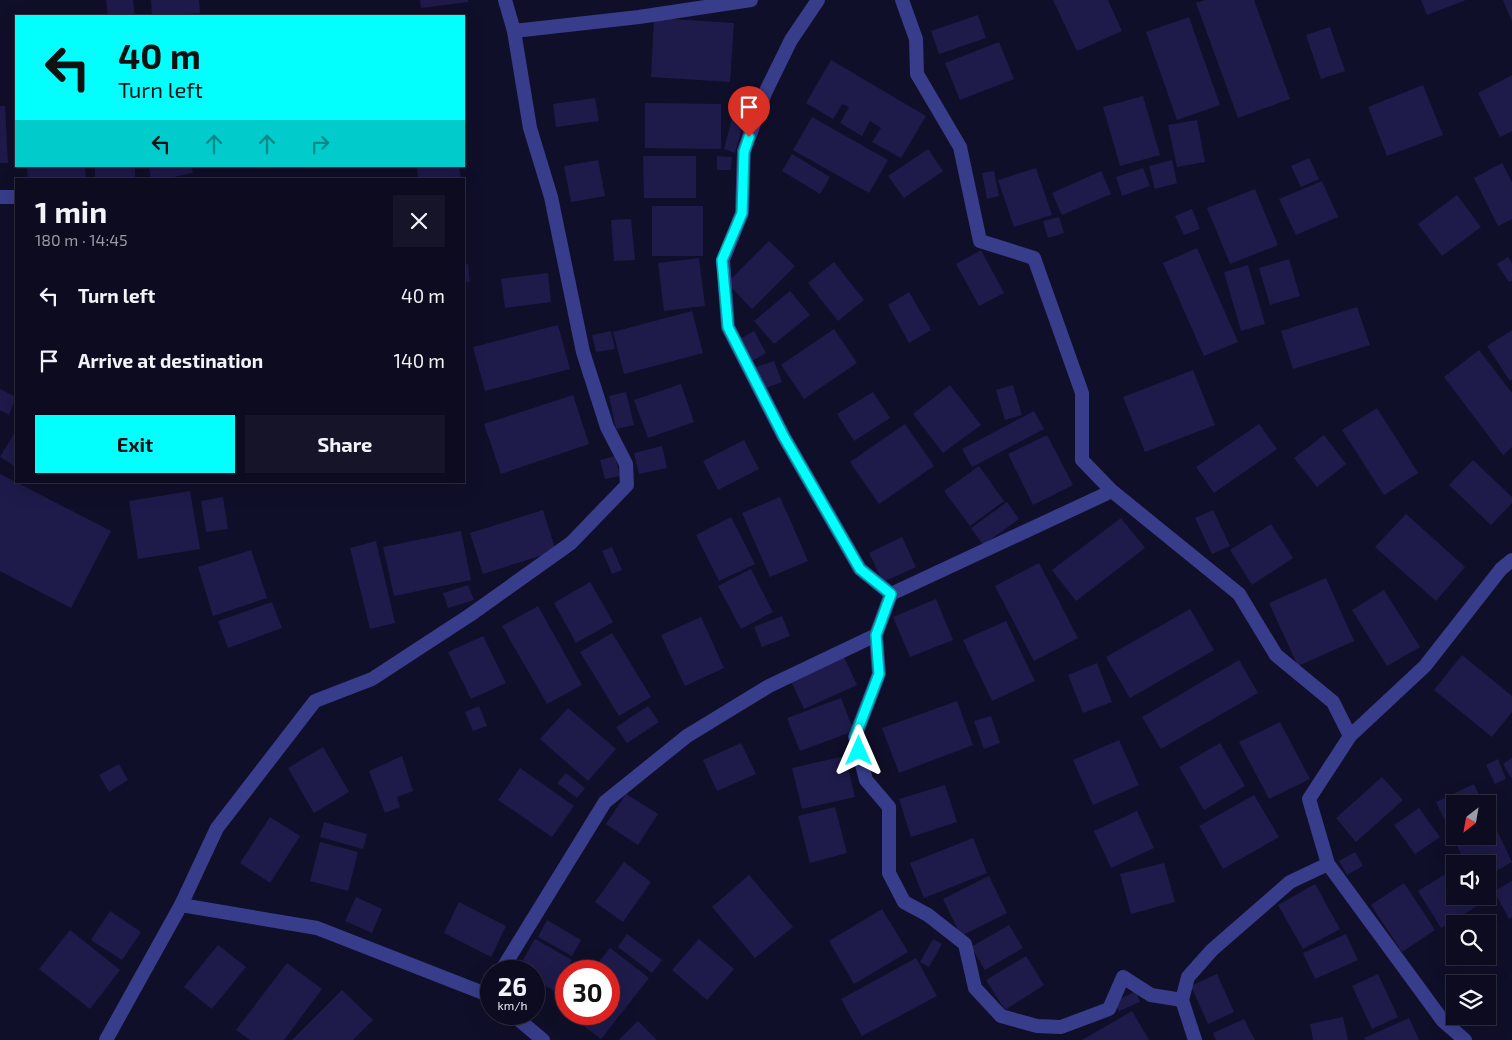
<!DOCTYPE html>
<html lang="en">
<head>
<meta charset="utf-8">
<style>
	:root { --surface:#0c0b1f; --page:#151428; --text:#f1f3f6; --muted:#9a9ba4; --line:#2c2b3d; --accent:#02fffe }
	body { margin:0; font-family:"Exo 2",sans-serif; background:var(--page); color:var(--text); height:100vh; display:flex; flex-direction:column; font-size:19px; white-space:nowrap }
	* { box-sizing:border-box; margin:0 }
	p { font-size:16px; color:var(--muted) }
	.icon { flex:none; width:28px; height:28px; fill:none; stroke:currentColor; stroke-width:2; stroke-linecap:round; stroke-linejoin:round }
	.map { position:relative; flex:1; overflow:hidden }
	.drawer { position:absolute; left:15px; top:178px; width:450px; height:305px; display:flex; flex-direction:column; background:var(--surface); border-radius:0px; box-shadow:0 5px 20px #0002,0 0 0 1px var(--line) }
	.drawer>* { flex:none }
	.hud { position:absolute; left:15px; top:15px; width:450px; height:152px; border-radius:0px; box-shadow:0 5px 20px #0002,0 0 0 1px var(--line); background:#02fffe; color:#111; overflow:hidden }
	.needle { width:32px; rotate:211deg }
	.controls { position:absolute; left:1446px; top:795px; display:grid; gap:10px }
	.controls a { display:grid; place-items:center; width:50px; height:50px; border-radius:0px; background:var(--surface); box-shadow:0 5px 20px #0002,0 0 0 1px var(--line); font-size:25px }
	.speed { position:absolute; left:480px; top:960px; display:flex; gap:10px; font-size:25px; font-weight:700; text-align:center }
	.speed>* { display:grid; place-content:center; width:65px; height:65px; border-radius:50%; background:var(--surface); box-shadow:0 5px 20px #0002,0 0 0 1px var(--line); line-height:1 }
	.speed small { font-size:12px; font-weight:400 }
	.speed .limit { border:8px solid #d22; background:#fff; color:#111 }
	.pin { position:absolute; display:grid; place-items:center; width:42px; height:42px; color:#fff; margin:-51px -21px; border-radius:50% 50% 50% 0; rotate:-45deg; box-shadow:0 0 5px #0007 }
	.pin .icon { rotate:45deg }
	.me { position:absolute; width:55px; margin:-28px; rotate:0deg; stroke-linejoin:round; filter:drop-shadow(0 0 4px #0008) }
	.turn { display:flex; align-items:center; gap:18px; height:105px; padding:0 20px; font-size:22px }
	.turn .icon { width:65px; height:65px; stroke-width:2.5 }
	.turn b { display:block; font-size:35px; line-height:42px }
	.lanes { display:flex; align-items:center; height:48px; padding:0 20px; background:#0003; justify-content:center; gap:25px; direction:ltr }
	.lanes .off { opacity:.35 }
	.round { display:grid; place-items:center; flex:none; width:52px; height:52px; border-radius:0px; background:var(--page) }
	.summary { display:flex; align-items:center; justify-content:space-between; height:85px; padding:0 20px }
	h1 { font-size:30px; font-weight:700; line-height:38px }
	.action { display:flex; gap:10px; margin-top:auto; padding:10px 20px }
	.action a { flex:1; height:58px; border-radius:0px; background:var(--accent); color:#111; font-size:20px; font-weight:700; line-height:58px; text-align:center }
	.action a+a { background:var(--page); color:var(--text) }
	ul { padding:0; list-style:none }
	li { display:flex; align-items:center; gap:15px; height:65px; padding:0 20px }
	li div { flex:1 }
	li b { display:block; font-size:19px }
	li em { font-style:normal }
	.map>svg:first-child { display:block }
	.building { fill:#1e1a4a }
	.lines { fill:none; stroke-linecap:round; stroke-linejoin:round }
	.minor { stroke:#373d8a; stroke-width:14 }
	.route-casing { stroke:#01a6a5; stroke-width:12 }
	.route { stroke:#02fffe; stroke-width:9 }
</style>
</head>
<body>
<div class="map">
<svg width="1512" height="1040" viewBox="0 0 1512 1040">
	<rect width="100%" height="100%" fill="#100f29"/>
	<!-- building -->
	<g class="building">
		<path d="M106,0H133L135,16H108Z"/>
		<path d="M151,0H199L200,13L152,16Z"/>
		<path d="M420,0H468V2L421,8Z"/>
		<path d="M1053,0H1108L1122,31L1077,51Z"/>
		<path d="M1205,0H1254L1290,99L1238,118L1196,3Z"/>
		<path d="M1421,0H1466L1427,15Z"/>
		<path d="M1503,0H1512V22Z"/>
		<path d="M978,15L986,38L939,54L931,31Z"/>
		<path d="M1189,17L1220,105L1177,120L1146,32Z"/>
		<path d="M654,18L734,23L730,82L651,77Z"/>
		<path d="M1330,27L1345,71L1321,79L1306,35Z"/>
		<path d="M999,42L1014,79L960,100L945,63Z"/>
		<path d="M831,60L926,116L901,158L872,142L881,128L870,121L862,136L840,123L849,107L842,104L833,119L806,103Z"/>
		<path d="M1512,75V131L1500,137L1478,93Z"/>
		<path d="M1423,85L1443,135L1387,156L1368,107Z"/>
		<path d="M1143,96L1160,155L1120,166L1103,107Z"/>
		<path d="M595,98L599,121L556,127L553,104Z"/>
		<path d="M645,103L721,104V149L645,148Z"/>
		<path d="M0,106H5L8,163H0Z"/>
		<path d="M735,107L747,110L735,153L724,149Z"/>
		<path d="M812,117L888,160L869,193L793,150Z"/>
		<path d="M1197,120L1205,162L1177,167L1168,125Z"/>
		<path d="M928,149L943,171L904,198L888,176Z"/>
		<path d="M792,154L830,177L820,194L782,171Z"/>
		<path d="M643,156H696V198H644Z"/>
		<path d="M717,156L732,157L731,170H717Z"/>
		<path d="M1309,158L1319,179L1301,187L1291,166Z"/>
		<path d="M598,160L605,196L571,202L564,166Z"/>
		<path d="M1172,160L1177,183L1155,189L1149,166Z"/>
		<path d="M1502,163L1512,182V219L1498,226L1474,178Z"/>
		<path d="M27,166H85L86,179H28Z"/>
		<rect x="95" y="166" width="40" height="13"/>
		<path d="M149,166H191L193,173L164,179H151Z"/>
		<path d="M417,166H459L461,179H418Z"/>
		<path d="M1036,168L1052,215L1014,227L998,180Z"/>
		<path d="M1143,168L1150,186L1122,196L1116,177Z"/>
		<path d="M994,171L999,196L987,199L982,173Z"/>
		<path d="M1101,171L1111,194L1062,215L1052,193Z"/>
		<path d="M1322,181L1338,217L1296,235L1279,199Z"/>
		<path d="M1255,189L1278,245L1230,264L1207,208Z"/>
		<path d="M1457,195L1481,227L1442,256L1418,224Z"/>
		<rect x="652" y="206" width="51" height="50"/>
		<path d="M1192,209L1200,229L1184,235L1175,216Z"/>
		<path d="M1059,217L1064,233L1048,238L1043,221Z"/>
		<path d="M631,219L635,260L614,261L611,220Z"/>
		<path d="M769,241L795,266L752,309L727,283Z"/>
		<path d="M1197,248L1238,342L1204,356L1163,263Z"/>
		<path d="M981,250L1004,293L979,306L956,264Z"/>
		<path d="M1508,257L1512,263V281L1509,282L1497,264Z"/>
		<path d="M699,258L705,306L664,311L658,263Z"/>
		<path d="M1289,259L1300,296L1270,305L1259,268Z"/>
		<path d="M834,262L864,300L838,321L808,283Z"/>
		<path d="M464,264H468L470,282H464Z"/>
		<path d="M1248,265L1265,324L1241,331L1224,272Z"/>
		<path d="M548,273L551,302L505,308L501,279Z"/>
		<path d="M790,291L810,315L774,344L754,321Z"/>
		<path d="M909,292L931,330L909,343L888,305Z"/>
		<path d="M1357,307L1370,345L1293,369L1281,331Z"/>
		<path d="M692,311L703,353L624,374L613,332Z"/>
		<path d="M558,325L570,369L485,391L473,347Z"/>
		<path d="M834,329L857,363L804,399L781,365Z"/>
		<path d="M1512,330V379L1510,381L1487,346Z"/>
		<path d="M611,331L615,349L596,352L592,335Z"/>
		<path d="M754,331L766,353L752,361L740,339Z"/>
		<path d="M1479,350L1512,393V447L1503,455L1444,377Z"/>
		<path d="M774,361L782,382L764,389L756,367Z"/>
		<path d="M1193,370L1215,425L1145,452L1123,397Z"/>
		<path d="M681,384L694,422L648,438L634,400Z"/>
		<path d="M950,385L981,425L943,453L913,414Z"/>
		<path d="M1013,385L1022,415L1005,420L996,390Z"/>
		<path d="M0,389L16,397L9,415L0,410Z"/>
		<path d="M626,392L634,425L616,429L609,396Z"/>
		<path d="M873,392L890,418L854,441L837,414Z"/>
		<path d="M573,395L589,444L501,474L484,424Z"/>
		<path d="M1377,408L1418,473L1384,495L1342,430Z"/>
		<path d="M1034,411L1044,429L972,467L962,449Z"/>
		<path d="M905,424L934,466L879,504L850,462Z"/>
		<path d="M1259,424L1277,449L1214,493L1196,467Z"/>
		<path d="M16,430V467L0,457Z"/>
		<path d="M1047,435L1073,485L1033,505L1008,454Z"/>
		<path d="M1324,435L1346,464L1317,487L1294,458Z"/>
		<path d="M744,440L759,469L718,490L703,461Z"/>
		<path d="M662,446L667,468L639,474L634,453Z"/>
		<path d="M615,456L620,476L605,479L600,460Z"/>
		<path d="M1473,460L1512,497V503L1491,525L1449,485Z"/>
		<path d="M979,466L1004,501L970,526L944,491Z"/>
		<path d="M0,474L111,531L71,608L0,571Z"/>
		<path d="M190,491L200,549L138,559L129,501Z"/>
		<path d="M223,497L228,529L206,532L201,501Z"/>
		<path d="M780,497L808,561L770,577L742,513Z"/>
		<path d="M1007,502L1019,519L983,545L971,528Z"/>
		<path d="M543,510L556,551L483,574L470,533Z"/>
		<path d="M1213,510L1230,546L1212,554L1195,518Z"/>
		<path d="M1406,514L1465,567L1436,601L1375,547Z"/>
		<path d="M731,517L755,564L719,581L696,535Z"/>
		<path d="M1121,518L1145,548L1076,601L1052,570Z"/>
		<path d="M1271,524L1293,558L1252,585L1230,550Z"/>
		<path d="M461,531L471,580L394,596L383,547Z"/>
		<path d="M902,537L916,567L883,582L869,553Z"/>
		<path d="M376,541L395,623L370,629L350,548Z"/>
		<path d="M612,547L622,570L612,574L602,551Z"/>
		<path d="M251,550L267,598L213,616L198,567Z"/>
		<path d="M1039,563L1078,638L1034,661L995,586Z"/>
		<path d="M751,569L773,612L741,629L718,586Z"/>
		<path d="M1326,578L1354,641L1298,666L1269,603Z"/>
		<path d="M590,582L613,622L576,643L554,603Z"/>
		<path d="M468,585L474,600L448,608L443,593Z"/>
		<path d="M1384,590L1420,647L1387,666L1352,610Z"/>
		<path d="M936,599L953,640L910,657L893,617Z"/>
		<path d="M272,602L282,628L228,648L218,621Z"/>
		<path d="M538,606L582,685L547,704L502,626Z"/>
		<path d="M1190,609L1214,650L1130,698L1106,657Z"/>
		<path d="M782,616L790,636L762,647L754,627Z"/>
		<path d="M701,617L724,668L685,686L661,635Z"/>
		<path d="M1006,621L1035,681L992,701L963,640Z"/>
		<path d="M612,633L651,697L619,716L580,652Z"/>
		<path d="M483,636L506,683L471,699L448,652Z"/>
		<path d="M1462,655L1512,696V712L1492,737L1434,690Z"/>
		<path d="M844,657L857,685L804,709L791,681Z"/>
		<path d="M1239,660L1258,693L1161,749L1142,717Z"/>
		<path d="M1097,663L1112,702L1083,713L1068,675Z"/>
		<path d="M841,698L854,731L800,751L787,718Z"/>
		<path d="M957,701L973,745L899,773L882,728Z"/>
		<path d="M479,706L487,726L473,731L465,712Z"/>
		<path d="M648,706L659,722L627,743L616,727Z"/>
		<path d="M568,708L616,749L588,781L540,739Z"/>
		<path d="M991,716L1000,743L984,749L974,721Z"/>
		<path d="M1280,722L1310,779L1269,799L1239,742Z"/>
		<path d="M1119,740L1139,785L1093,805L1073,760Z"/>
		<path d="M741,743L756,774L717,791L703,760Z"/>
		<path d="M1220,743L1245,786L1204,810L1179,767Z"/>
		<path d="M323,747L349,792L314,813L288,768Z"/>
		<path d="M402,756L413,791L397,797L400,807L385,813L369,771Z"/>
		<path d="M845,756L855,797L802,809L792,768Z"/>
		<path d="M1512,758V779L1503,764Z"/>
		<path d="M1498,759L1506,779L1495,784L1486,765Z"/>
		<path d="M119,764L128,780L109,792L99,775Z"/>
		<path d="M520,768L574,806L552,837L498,800Z"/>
		<path d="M566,773L585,788L577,798L557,783Z"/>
		<path d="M1382,777L1403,800L1356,842L1336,818Z"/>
		<path d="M1474,784L1483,804H1455V836H1488V812L1512,862L1488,876V864H1466L1436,802Z"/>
		<path d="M945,785L957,822L911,837L899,799Z"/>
		<path d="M626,794L658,814L638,845L606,824Z"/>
		<path d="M1254,795L1279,837L1223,869L1199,826Z"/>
		<path d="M835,807L847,853L810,863L798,816Z"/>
		<path d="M1419,808L1440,837L1415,854L1394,825Z"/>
		<path d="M1137,811L1154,848L1111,868L1094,831Z"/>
		<path d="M270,817L300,836L270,883L240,863Z"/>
		<path d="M324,822L367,834L363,849L320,837Z"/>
		<path d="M973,838L987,873L924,898L910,863Z"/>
		<path d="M320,842L358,852L348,891L310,881Z"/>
		<path d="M1355,852L1363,866L1347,875L1339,861Z"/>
		<path d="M624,862L651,882L623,922L595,902Z"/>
		<path d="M1164,863L1175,902L1131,914L1120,874Z"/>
		<path d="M1455,868V896H1477L1482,903L1441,928L1418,891Z"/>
		<path d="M749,875L793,927L755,958L712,907Z"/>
		<path d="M989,876L1007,913L961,936L943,899Z"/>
		<path d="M1512,881V917L1509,919L1494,891Z"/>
		<path d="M1404,883L1435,930L1402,952L1371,905Z"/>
		<path d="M1315,884L1340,929L1303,949L1278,905Z"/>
		<path d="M356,897L382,909L372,933L345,921Z"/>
		<path d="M459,902L506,926L491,957L444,933Z"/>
		<path d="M882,909L908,952L854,984L829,941Z"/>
		<path d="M110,911L141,932L122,960L91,940Z"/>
		<path d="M547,920L581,940L572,956L538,937Z"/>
		<path d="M1009,925L1023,948L985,970L971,947Z"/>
		<path d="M70,930L120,970L90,1009L39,969Z"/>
		<path d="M627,934L662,960L652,973L618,947Z"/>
		<path d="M1346,934L1358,960L1315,979L1303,953Z"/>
		<path d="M535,939L572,960L554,991L534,979V971L517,970Z"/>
		<path d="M699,939L734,969L707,1000L672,970Z"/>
		<path d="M933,939L942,944L929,967L920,962Z"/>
		<path d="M218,945L246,967L212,1009L184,987Z"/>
		<path d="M610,948L649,978L601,1039L568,1014H609V971H592Z"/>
		<path d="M1026,956L1044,985L1005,1010L986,980Z"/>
		<path d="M916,958L937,996L862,1036L841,999Z"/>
		<path d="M287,963L322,989L284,1040H250L236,1030Z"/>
		<path d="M1217,974L1234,1012L1208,1024L1191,986Z"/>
		<path d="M1378,974L1398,1017L1372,1029L1352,986Z"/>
		<path d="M342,990L373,1020L353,1040H292Z"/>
		<path d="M1136,991L1140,1002L1119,1011L1114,1002Z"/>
		<path d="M1132,1011L1149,1040H1082Z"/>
		<path d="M1343,1017L1348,1040H1313L1310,1024Z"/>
		<path d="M1409,1018L1419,1040H1365L1364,1038Z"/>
		<path d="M1244,1019L1255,1040H1216L1213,1033Z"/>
		<path d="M638,1021L657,1040H619Z"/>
	</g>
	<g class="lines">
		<!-- minor -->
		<g class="minor">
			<path d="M818,0L791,40L765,93L744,151L742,213L723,260L728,327L784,437L860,569L891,594"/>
			<path d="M902,0L916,39L917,74L960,147L980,241L1034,258L1082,393V460L1112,491L1239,594L1276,655L1333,702L1350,736"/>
			<path d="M514,31L639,17L751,0"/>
			<path d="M0,197H16"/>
			<path d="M876,635L879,674L855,737L866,780L889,807V873L904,902L928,915L965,944L975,988L1001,1016L1037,1026L1061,1027L1109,1009L1123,977L1151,995L1182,1000"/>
			<path d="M181,905L317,928L491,996"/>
			<path d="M501,971L605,802L687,736L769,686L876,635L891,594L1112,491"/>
			<path d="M512,1014L543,1040"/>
			<path d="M106,1040L181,905L217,828L315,701L372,679L470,615L571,543L627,485L626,464L607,427L583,352L551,197L530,128L514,31L505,0"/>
			<path d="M1195,1040L1182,1000L1188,977L1212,950L1290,882L1328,864"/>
			<path d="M1465,1040L1443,1021L1328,864L1309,799L1350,736L1425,666L1501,569L1512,560"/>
		</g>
	</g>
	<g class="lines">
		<!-- route casing -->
		<g class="route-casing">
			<path id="route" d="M749,137L744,152L742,213L722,260L728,327L784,437L860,569L891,594L876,635L879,674L855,737L859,751"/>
		</g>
		<!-- route -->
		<use href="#route" class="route"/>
	</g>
</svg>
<div class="controls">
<a><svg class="needle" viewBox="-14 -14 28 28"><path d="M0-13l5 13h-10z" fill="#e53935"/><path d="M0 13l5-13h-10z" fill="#9a9ba4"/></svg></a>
<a><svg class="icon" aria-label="sound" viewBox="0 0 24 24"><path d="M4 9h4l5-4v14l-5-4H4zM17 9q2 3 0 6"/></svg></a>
<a><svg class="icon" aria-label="search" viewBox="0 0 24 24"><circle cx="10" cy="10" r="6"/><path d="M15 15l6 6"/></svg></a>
<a><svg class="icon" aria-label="layers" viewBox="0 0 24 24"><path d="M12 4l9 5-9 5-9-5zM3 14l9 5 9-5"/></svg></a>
</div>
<div class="speed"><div>26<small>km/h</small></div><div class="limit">30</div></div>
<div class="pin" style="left:749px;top:137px;background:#d93025"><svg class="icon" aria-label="arrive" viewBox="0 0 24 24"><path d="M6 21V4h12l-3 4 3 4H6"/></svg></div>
<svg class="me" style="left:859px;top:751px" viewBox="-20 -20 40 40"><path d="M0-17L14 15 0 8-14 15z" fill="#02fffe" stroke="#fff" stroke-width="4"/></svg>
<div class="hud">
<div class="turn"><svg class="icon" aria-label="left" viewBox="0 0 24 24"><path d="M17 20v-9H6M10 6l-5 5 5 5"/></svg><div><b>40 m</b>Turn left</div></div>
<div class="lanes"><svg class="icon" aria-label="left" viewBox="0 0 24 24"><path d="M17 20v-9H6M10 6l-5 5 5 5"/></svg><svg class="icon off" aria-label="ahead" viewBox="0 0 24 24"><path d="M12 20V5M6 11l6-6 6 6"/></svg><svg class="icon off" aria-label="ahead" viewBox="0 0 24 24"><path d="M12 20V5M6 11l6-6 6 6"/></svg><svg class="icon off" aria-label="right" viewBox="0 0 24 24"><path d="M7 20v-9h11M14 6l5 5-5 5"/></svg></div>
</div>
<section class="drawer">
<div class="summary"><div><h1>1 min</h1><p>180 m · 14:45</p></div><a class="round"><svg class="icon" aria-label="close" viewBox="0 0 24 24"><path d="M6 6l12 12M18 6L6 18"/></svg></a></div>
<ul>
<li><svg class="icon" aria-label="left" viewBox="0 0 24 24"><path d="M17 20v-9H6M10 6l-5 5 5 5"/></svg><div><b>Turn left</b></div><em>40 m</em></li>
<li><svg class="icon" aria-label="arrive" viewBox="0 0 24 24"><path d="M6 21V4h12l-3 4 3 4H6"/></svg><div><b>Arrive at destination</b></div><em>140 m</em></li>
</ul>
<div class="action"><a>Exit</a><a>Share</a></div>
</section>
</div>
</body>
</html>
